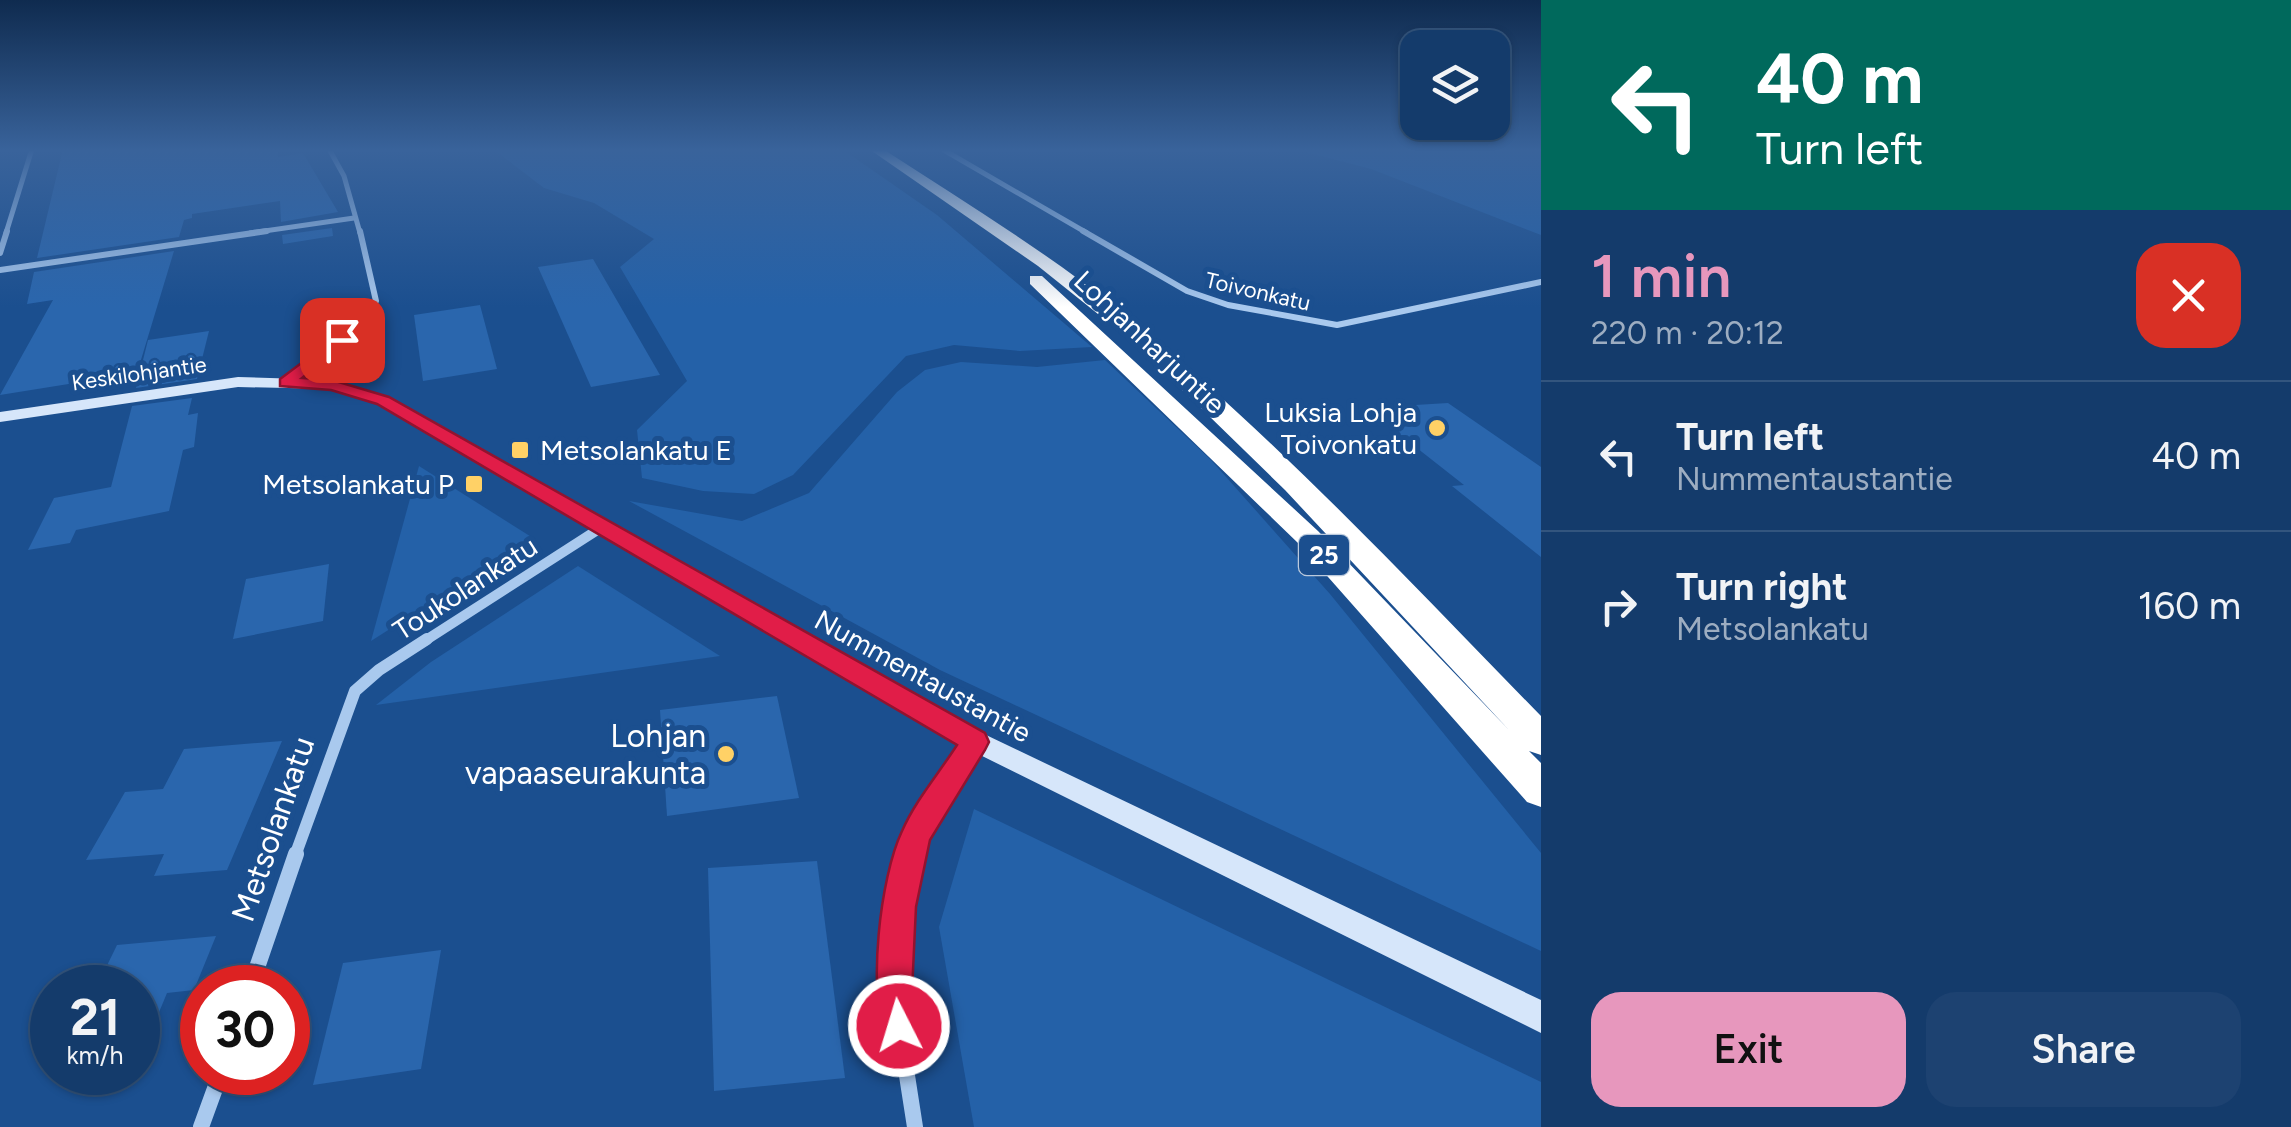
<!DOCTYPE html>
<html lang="en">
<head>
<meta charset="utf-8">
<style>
	:root { --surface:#143b6b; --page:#1d4271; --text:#f1f3f6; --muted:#9dadc1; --line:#33557e; --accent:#e797bd }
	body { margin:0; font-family:Figtree,sans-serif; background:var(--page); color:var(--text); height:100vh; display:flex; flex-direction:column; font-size:38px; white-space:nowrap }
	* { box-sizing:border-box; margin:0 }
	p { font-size:32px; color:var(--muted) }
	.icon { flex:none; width:55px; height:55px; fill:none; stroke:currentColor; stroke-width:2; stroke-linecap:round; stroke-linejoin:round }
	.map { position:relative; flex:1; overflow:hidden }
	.drawer { display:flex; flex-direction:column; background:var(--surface); width:750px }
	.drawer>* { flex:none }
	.guide { background:#00695c; color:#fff; overflow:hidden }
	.buttons { position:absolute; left:1400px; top:30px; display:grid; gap:20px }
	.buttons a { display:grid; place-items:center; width:110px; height:110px; border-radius:20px; background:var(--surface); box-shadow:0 2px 8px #0004,0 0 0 2px var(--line); font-size:50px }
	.speed { position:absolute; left:30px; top:965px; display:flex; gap:20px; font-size:50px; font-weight:700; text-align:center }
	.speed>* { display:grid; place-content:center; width:130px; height:130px; border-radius:50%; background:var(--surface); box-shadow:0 2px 8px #0004,0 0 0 2px var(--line); line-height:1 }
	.speed small { font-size:25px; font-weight:400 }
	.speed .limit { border:15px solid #d22; background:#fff; color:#111 }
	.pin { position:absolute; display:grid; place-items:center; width:85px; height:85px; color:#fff; margin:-42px; border-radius:20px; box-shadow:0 5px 15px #0006 }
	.me { position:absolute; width:110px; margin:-55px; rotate:355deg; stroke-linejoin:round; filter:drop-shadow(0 0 8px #0008) }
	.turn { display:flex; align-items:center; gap:35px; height:210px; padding:0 50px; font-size:45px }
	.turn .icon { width:130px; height:130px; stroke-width:2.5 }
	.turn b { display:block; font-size:70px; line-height:85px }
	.round { display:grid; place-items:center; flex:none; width:105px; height:105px; border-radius:30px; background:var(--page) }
	.overview { display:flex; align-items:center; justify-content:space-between; height:170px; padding:0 50px }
	h1 { font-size:60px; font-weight:600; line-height:75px; color:var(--accent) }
	.button { display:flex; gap:20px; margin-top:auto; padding:20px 50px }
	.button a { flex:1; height:115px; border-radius:30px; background:var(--accent); color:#111; font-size:40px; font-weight:600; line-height:115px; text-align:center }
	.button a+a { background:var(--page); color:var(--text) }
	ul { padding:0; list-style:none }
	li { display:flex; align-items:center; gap:30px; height:150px; padding:0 50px; border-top:2px solid var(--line) }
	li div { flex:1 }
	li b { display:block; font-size:38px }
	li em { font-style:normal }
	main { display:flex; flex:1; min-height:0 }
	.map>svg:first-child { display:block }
	.green { fill:#2461a8 }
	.building { fill:#2a66ad }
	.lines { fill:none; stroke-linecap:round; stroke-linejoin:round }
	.street-far5 { stroke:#a9c9ee; stroke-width:5 }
	.street-far4 { stroke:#a9c9ee; stroke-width:6 }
	.street-far3 { stroke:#a9c9ee; stroke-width:8 }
	.street-far2 { stroke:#a9c9ee; stroke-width:10 }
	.street-far1 { stroke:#a9c9ee; stroke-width:12 }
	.street { stroke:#a9c9ee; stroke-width:16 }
	.secondary { fill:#d6e6fa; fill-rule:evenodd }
	.highway { fill:#fff; fill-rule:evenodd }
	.route { fill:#e11d48; stroke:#92132f; stroke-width:2.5 }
	.poi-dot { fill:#ffd166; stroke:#1b4f8f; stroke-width:4 }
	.labels { text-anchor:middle; stroke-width:10; stroke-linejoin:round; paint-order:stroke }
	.far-street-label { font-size:22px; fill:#fff; stroke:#1b4f8f }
	.shield { fill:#1b4f8f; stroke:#bbcadd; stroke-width:2.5 }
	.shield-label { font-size:25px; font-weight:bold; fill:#fff }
	.street-label { font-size:28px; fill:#fff; stroke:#1b4f8f }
	.poi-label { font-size:28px; fill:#fff; stroke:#1b4f8f; text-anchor:end }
	.near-poi-label { font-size:32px; fill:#fff; stroke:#1b4f8f; text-anchor:end }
	.near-street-label { font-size:32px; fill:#fff; stroke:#1b4f8f }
</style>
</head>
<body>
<main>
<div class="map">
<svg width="1541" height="1127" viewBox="0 0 1541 1127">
	<rect width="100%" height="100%" fill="#1b4f8f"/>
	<!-- green -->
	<g class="green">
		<path d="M493,149H842L937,215L1092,347L1020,351L954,345L906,356L793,475L754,494L703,491L642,478L637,430L687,381L620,267L654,239L594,203L544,188Z"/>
		<path d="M1294,149H1541V235L1371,169Z"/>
		<path d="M1105,360L1211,460L1330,594L1541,853V951L940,670L629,501L742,521L809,493L897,392L925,370L961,362L1037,367Z"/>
		<path d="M419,466L533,538L371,641Z"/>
		<path d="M578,566L720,656L376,705L431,662Z"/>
		<path d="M974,809L1541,1082V1127H974L939,927Z"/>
	</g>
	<!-- building -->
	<g class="building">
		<path d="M63,149H278V157L303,153L338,212L281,222L280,201L192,214V218L184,220L179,237L37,258Z"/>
		<path d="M332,228L333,236L283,244L282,235Z"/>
		<path d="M174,251L137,373L0,395L53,300L27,304L34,272Z"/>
		<path d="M593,259L660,375L591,387L538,267Z"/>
		<path d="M480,305L497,369L423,381L414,315Z"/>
		<path d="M209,331L197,379L136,388L148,340Z"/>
		<path d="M192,398L188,415L198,413L194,447L183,450L169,511L76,530L70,543L28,550L54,498L111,487L132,406Z"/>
		<path d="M1448,403L1541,467V557L1452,486L1464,485L1366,408Z"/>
		<path d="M329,564L323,621L233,639L246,579Z"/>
		<path d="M777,696L799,798L667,816L660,710Z"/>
		<path d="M282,741L227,870L154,876L164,854L86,860L125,792L163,789L184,749Z"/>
		<path d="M817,861L845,1078L714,1091L708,868Z"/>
		<path d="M216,936L194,990L167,993L138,1063V988H96L117,945Z"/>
		<path d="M441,950L421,1069L313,1085L343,963Z"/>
	</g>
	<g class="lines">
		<!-- street-far5 -->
		<g class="street-far5">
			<path d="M329,149L344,176L360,233"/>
			<path d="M942,149L1087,233"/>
			<path d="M6,233L32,149"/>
			<path d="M250,233L354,218"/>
		</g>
		<!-- street-far4 -->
		<g class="street-far4">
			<path d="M1083,231L1187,291L1228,305L1337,325L1541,282"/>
			<path d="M0,253L7,231"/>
			<path d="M0,270L267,231"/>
			<path d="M345,339L359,328L376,301L360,231"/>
		</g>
		<!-- street-far3 -->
		<path class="street-far3" d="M286,383L348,336"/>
		<!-- street-far2 -->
		<path class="street-far2" d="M423,642L602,527"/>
		<!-- street-far1 -->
		<g class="street-far1">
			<path d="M295,856L355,691L379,670L427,639"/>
			<path d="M910,856L915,836L975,741"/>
		</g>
		<!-- street -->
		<g class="street">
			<path d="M911,854L899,907L894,992L915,1127"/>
			<path d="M250,988L296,854"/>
			<path d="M201,1127L221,1072"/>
		</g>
		<!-- secondary -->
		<path class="secondary" d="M238,377L333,380L388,397L984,734L1541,1000V1033L966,748L378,403L332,389L238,387L0,422V412Z"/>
		<!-- highway -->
		<path class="highway" d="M869,149H883C961,200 1042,249 1115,307C1268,429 1404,576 1541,716V755L1529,751L1541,763V807L1527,802L1298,543L1030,284V276H1042L1318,531L1509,730L1285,490L1133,342L1038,266Z"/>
	</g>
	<!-- sky -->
	<linearGradient id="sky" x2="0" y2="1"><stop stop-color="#0f2b4f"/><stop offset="0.49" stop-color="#39639b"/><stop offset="1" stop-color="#39639b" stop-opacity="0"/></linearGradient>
	<rect width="1541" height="307" fill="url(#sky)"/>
	<!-- route -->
	<path class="route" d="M336,337L350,340L302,378L332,380L389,397L985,733L989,742L985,750L930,840L916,907L912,992L918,1026L912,1039L899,1044L886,1039C867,992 880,877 902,831C915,801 939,773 957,745L377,404L331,390L280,386V379Z"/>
	<!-- markers -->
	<g class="poi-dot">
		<circle cx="1437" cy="428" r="10"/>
		<rect x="510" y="440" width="20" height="20" rx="5"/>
		<rect x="464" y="474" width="20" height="20" rx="5"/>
		<circle cx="726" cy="754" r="10"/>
	</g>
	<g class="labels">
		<!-- far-street labels -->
		<g class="far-street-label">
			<text transform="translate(1258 291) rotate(13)" y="8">Toivonkatu</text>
			<text transform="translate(139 373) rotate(-8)" y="8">Keskilohjantie</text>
		</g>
		<!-- shield labels -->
		<rect class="shield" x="1299" y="535" width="50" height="40" rx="8"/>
		<g class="shield-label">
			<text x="1324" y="564">25</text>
		</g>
		<!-- street labels -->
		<g class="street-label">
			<text transform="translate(1150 342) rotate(43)" y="10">Lohjanharjuntie</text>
			<text transform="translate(465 588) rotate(-33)" y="10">Toukolankatu</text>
			<text transform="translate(923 676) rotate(29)" y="10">Nummentaustantie</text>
		</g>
		<!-- poi labels -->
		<g class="poi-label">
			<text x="1417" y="422">Luksia Lohja<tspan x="1417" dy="32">Toivonkatu</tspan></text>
			<text x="540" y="460" text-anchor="start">Metsolankatu E</text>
			<text x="454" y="494">Metsolankatu P</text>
		</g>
		<!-- near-poi labels -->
		<g class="near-poi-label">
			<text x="706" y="747">Lohjan<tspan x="706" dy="37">vapaaseurakunta</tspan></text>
		</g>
		<!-- near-street labels -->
		<g class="near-street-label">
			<text transform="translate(273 829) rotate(-71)" y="11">Metsolankatu</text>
		</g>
	</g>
</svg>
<div class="buttons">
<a><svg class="icon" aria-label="layers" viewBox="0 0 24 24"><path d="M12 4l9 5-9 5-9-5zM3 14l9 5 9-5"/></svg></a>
</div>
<div class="speed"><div>21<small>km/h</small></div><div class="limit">30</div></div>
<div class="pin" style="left:342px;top:340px;background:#d93025"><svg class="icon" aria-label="arrive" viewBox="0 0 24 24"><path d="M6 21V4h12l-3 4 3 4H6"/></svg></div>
<svg class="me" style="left:899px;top:1026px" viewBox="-20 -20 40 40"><circle r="17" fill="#e11d48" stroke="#fff" stroke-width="3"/><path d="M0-11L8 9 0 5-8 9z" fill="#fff"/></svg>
</div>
<section class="drawer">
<div class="guide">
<div class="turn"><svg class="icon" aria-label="left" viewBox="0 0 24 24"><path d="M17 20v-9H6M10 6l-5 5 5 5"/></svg><div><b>40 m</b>Turn left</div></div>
</div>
<div class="overview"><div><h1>1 min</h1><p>220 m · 20:12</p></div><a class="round" style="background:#d93025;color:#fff"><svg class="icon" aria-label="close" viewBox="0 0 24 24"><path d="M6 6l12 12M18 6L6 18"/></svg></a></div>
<ul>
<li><svg class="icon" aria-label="left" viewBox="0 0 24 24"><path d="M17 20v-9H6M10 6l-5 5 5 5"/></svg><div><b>Turn left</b><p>Nummentaustantie</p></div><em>40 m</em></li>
<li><svg class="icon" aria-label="right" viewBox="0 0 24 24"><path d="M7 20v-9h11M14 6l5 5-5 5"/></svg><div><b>Turn right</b><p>Metsolankatu</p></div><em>160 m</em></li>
</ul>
<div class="button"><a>Exit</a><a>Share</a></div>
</section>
</main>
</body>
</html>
